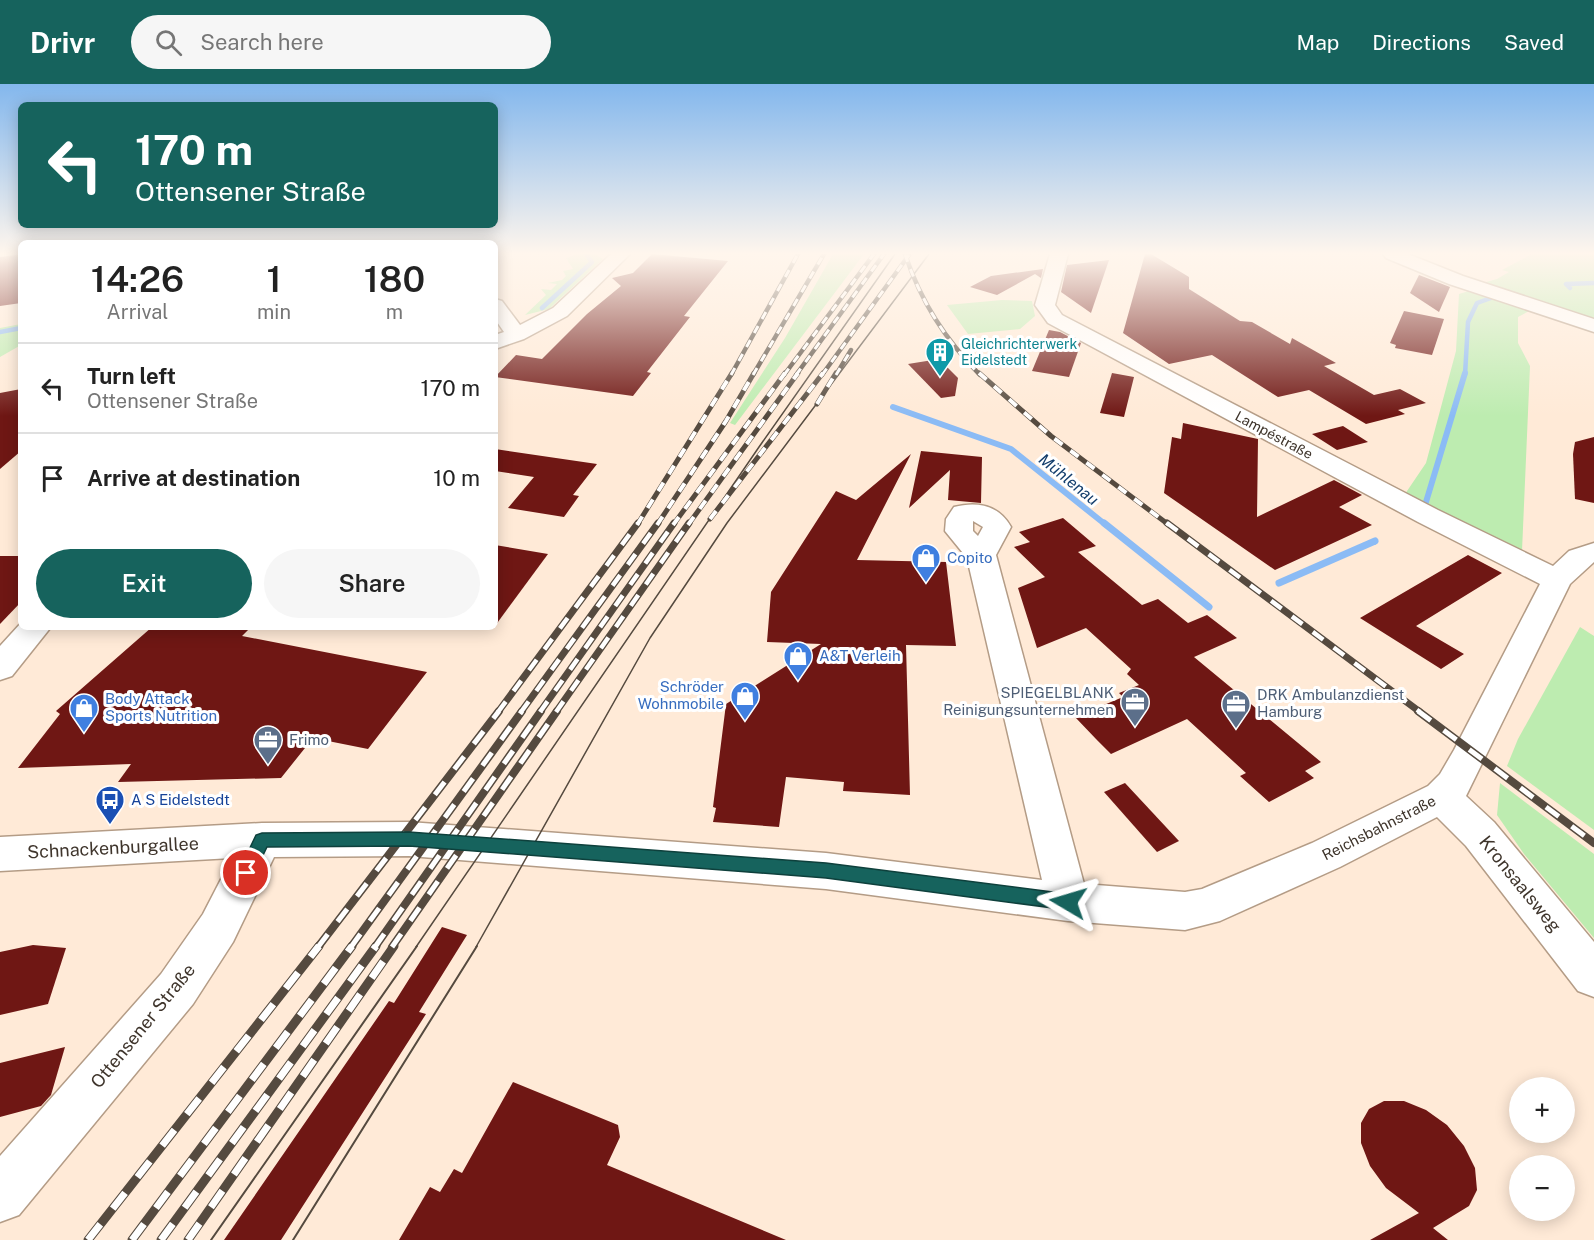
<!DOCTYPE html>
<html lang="en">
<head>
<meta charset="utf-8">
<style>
	:root { --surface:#fff; --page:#f6f6f6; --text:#222; --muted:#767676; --line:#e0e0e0; --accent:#16635d }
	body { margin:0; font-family:"Public Sans",sans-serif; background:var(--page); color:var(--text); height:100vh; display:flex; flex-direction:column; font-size:22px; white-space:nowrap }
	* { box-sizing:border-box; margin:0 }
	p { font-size:20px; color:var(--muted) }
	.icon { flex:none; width:33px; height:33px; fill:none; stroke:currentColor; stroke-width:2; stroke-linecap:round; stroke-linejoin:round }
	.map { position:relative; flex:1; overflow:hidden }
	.drawer { position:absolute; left:18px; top:156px; width:480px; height:390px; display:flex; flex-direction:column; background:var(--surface); border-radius:9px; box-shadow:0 3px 15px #0003 }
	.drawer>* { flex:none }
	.hud { position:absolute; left:18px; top:18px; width:480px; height:126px; border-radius:9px; box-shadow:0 3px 15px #0003; background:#16635d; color:#fff; overflow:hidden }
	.fabs { position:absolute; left:1509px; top:993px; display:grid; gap:12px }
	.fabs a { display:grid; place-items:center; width:66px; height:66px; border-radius:50%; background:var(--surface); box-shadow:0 3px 15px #0003; font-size:30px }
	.pin { position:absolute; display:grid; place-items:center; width:51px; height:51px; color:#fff; margin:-26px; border:3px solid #fff; border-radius:50%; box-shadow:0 2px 6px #0007 }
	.me { position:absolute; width:66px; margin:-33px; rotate:277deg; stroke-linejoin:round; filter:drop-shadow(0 0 4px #0008) }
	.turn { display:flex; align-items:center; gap:21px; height:126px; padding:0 18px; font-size:27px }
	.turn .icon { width:78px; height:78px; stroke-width:2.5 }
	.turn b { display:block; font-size:42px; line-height:51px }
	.eta { display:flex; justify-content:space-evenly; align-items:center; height:102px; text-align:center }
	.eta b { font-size:36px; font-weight:600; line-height:42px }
	.cta { display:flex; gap:12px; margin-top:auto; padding:12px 18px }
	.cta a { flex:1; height:69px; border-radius:36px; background:var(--accent); color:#fff; font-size:24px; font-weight:600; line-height:69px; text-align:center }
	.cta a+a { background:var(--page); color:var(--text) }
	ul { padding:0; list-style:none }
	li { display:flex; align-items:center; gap:18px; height:90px; padding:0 18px; border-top:2px solid var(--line) }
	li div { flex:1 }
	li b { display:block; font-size:22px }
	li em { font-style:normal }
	header { display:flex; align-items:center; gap:36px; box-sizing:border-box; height:84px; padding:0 30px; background:var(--accent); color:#fff }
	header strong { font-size:28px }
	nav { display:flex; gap:33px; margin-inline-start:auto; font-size:21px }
	.search { width:420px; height:54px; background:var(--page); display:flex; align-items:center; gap:15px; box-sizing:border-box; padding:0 21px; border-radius:33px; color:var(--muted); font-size:22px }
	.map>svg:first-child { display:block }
	.green { fill:#bdecb0 }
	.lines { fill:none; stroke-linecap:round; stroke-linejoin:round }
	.stream-far2 { stroke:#8bbbf5; stroke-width:4.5 }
	.stream-far1 { stroke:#8bbbf5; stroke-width:6 }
	.stream { stroke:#8bbbf5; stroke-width:7 }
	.building { fill:#6f1714 }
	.minor-casing { stroke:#b49c86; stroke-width:3 }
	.minor { fill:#fff; fill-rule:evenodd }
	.tram-far1 { stroke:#554a3f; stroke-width:1.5 }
	.tram { stroke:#554a3f; stroke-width:2 }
	.rail-far4-casing { stroke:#554a3f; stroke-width:4.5 }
	.rail-far3-casing { stroke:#554a3f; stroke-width:5 }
	.rail-far2-casing { stroke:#554a3f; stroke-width:7 }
	.rail-far1-casing { stroke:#554a3f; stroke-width:8 }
	.rail-casing { stroke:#554a3f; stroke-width:9 }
	.rail-far4 { stroke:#fff; stroke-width:3; stroke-dasharray:8; stroke-linecap:butt }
	.rail-far3 { stroke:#fff; stroke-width:4; stroke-dasharray:10; stroke-linecap:butt }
	.rail-far2 { stroke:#fff; stroke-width:4.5; stroke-dasharray:13; stroke-linecap:butt }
	.rail-far1 { stroke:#fff; stroke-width:5; stroke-dasharray:16; stroke-linecap:butt }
	.rail { stroke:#fff; stroke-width:7; stroke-dasharray:20; stroke-linecap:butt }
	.route { fill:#16635d; stroke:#0e403c; stroke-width:1.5 }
	.labels { text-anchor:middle; stroke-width:6; stroke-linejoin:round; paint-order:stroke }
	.far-culture-label { font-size:14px; fill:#0d838f; stroke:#fff; text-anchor:start }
	.far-street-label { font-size:14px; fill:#3f352c; stroke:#fff }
	.shop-label { font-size:15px; fill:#366cbe; stroke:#fff; text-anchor:start }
	.service-label { font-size:15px; fill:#4e5e75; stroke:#fff; text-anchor:start }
	.transit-label { font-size:15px; fill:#164399; stroke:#fff; text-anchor:start }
	.street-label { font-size:15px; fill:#3f352c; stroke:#fff }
	.water-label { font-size:16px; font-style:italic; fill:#143e6c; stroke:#fff }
	.near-street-label { font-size:18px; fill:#3f352c; stroke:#fff }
</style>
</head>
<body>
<header>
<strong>Drivr</strong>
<div class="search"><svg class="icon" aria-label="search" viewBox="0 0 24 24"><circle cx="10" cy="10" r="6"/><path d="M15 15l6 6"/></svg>Search here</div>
<nav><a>Map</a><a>Directions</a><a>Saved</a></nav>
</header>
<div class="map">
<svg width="1594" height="1156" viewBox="0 0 1594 1156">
	<rect width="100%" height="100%" fill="#ffead7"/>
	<!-- green -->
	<g class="green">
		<path d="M578,170H595L603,175L549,225L525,231L546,211L541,205L551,206L557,200L548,199L562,196L566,192L563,187L573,185L566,174Z"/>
		<path d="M833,170H864L735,341L730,339L785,254Z"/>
		<path d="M1532,170H1594V234L1479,200L1497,195L1509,188L1502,186Z"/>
		<path d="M1472,206L1529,227L1518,233V259L1530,282L1522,467L1505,462L1405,410L1426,379L1456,267L1459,210Z"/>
		<path d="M1002,216L1032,217L1035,232L1020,245L968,250L947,221Z"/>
		<path d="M21,240V261L0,273V244Z"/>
		<path d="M1580,543L1594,552V746L1507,682L1518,655Z"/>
		<path d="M1500,699L1594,770V854L1524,770L1497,731Z"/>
	</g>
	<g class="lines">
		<!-- stream-far2 -->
		<g class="stream-far2">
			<path d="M1570,204L1566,200L1594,199"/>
			<path d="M542,224L592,178L586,170"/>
			<path d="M0,248L21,244"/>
			<path d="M1465,291L1468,238L1477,219L1491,214"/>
		</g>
		<!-- stream-far1 -->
		<g class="stream-far1">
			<path d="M893,323L1011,365L1106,441"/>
			<path d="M1426,418L1465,289"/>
		</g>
		<!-- stream -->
		<g class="stream">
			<path d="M1104,439L1209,523"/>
			<path d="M1279,499L1375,457"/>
		</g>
	</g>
	<!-- building -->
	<g class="building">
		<path d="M21,170V219L0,222V173Z"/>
		<path d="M652,170L728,177L684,232L690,233L647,288L651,289L633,312L495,293L516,271L542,275L587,230L621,202L612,194L633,189Z"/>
		<path d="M1145,170H1151L1189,193V205L1240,237L1252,238L1290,260L1292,254L1336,279L1324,282L1374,311L1400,305L1426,319L1398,326L1405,330L1366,340L1309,306L1278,313L1212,271L1169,280L1123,249Z"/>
		<path d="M1109,176L1091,229L1061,208L1067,181Z"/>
		<path d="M1043,185L1041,194L1035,190L997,211L970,203L991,192Z"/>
		<path d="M1419,191L1450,203L1439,228L1410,209Z"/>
		<path d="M1404,227L1444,235L1432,271L1395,264L1396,261L1390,259Z"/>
		<path d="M1049,246L1060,248L1081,259L1069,293L1032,287Z"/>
		<path d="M939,275L958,294L955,312L941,314L908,280Z"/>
		<path d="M1112,289L1134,293L1124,333L1100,329Z"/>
		<path d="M21,305V367L0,385V309Z"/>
		<path d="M1183,339L1258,355L1257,433L1334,396L1362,411L1339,423L1372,441L1275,486L1164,409L1172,353L1181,355Z"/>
		<path d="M1343,342L1368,358L1337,366L1312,350Z"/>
		<path d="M1594,353V419L1575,415L1573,370L1575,358Z"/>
		<path d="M495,365L597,380L573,411L579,412L564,433L508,424L534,393L495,387Z"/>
		<path d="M921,367L982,373L981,419L948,416L950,386L909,424Z"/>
		<path d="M911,370L857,476L946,478L956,562L906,561L910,711L843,707L844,698L786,693L779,743L713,738L716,724L713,723L726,620L821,560L767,558L771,508L836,407L856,416Z"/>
		<path d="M1063,434L1096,462L1078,468L1142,521L1158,515L1188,539L1207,531L1237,554L1194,573L1321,678L1305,687L1314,694L1269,718L1240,692L1246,689L1187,635L1111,670L1096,655L1075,633L1123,613L1119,609L1139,601L1127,590L1131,585L1086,544L1037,564L1018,504L1045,493L1014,463L1030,458L1019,448Z"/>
		<path d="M495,461L548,470L495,542Z"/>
		<path d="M1468,471L1502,489L1416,542L1464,570L1441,585L1360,534Z"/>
		<path d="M0,472H21V518L0,540Z"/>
		<path d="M152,543H251L242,552L427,588L368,665L313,654L281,694L118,698L131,680L18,684L60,630L56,627Z"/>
		<path d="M1125,699L1179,757L1157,768L1104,708Z"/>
		<path d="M442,843L467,851L419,928L426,930L281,1156H224L389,917L394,919Z"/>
		<path d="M33,861L66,864L48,920L0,931V868Z"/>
		<path d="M65,963L51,1011L41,1022L0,1033V979Z"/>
		<path d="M513,998L618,1041L620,1053L607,1081L786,1156H399L430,1103L440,1108L454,1085L462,1089Z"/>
		<path d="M1384,1017H1404L1426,1026L1447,1041L1464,1062L1475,1084L1477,1106L1469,1122L1433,1144L1448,1156H1370L1419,1129L1386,1104L1370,1082L1361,1059V1039L1369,1025Z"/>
	</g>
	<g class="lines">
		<!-- minor casing -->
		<g class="minor-casing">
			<g id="minor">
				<path d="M611,170H630L567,232L524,255L495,265V251L504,248L495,235V215L502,217L520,241L553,224Z"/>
				<path d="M1050,170H1068L1055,221L1062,231L1438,426L1553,482L1569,467L1594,459V478L1570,500L1466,712L1494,738L1594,858V913L1578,907L1466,762L1437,733L1340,783L1220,837L1185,846L1068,837L826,805L409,772L274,773L233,858L193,920L19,1131L0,1138V1072L161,890L203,830L232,774L0,787V753L262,739L409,738L826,769L1042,796L967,474L945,447L946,435L954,423C977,417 999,421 1011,443L996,471L1084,800L1185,808L1202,805L1312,759L1428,702L1440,690L1454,666L1540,500L1418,438L1048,239L1035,221ZM973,437L983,443L978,452L973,447Z"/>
				<path d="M1383,170H1408L1463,192L1594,235V248L1449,200L1386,174Z"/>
				<path d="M21,539V543H51L12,592L0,596V562Z"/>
			</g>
		</g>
		<!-- minor -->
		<use href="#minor" class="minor"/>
		<!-- tram-far1 -->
		<g class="tram-far1">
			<path d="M416,863L759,363L895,170"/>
			<path d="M476,863L650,554L727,439L929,170"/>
		</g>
		<!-- tram -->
		<g class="tram">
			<path d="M211,1156L417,862"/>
			<path d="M293,1156L477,862"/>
		</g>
		<!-- rail-far4 casing -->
		<g class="rail-far4-casing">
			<g id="rail-far4">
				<path d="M905,170C921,218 945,255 980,291"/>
				<path d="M731,291L798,170"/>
				<path d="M753,291L824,170"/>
				<path d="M784,291L874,170"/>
				<path d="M796,291L884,170"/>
				<path d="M822,291L909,171"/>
				<path d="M836,291L851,266"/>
			</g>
		</g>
		<!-- rail-far3 casing -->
		<g class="rail-far3-casing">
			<g id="rail-far3">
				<path d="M979,289L1051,352L1169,441"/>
				<path d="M817,320L836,289"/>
				<path d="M710,435L823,289"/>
				<path d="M637,441L732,289"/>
				<path d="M657,441L726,337L754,289"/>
				<path d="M673,441L785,289"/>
				<path d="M688,441L798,289"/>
			</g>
		</g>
		<!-- rail-far2 casing -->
		<g class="rail-far2-casing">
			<g id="rail-far2">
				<path d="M1167,439L1420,628"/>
				<path d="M498,628L638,439"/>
				<path d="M521,628L658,439"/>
				<path d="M540,628L674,439"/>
				<path d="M556,628L689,439"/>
			</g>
		</g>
		<!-- rail-far1 casing -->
		<g class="rail-far1-casing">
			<g id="rail-far1">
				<path d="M1418,627L1594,759"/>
				<path d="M318,863L499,627"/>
				<path d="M351,863L522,627"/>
				<path d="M375,863L541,627"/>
				<path d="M392,863L557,627"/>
			</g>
		</g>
		<!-- rail casing -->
		<g class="rail-casing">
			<g id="rail">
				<path d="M88,1156L319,862"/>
				<path d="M132,1156L352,862"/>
				<path d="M161,1156L376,862"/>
				<path d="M188,1156L394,862"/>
			</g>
		</g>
		<!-- rail-far4 -->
		<use href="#rail-far4" class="rail-far4"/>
		<!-- rail-far3 -->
		<use href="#rail-far3" class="rail-far3"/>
		<!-- rail-far2 -->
		<use href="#rail-far2" class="rail-far2"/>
		<!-- rail-far1 -->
		<use href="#rail-far1" class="rail-far1"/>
		<!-- rail -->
		<use href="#rail" class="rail"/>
	</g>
	<!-- sky -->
	<linearGradient id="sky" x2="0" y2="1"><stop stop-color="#83b7ed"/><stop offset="0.51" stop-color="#fff6ed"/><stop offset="1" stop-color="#fff6ed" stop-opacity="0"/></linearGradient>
	<rect width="1594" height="332" fill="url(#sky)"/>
	<!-- route -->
	<path class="route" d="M409,748L826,779L1068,810L1074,812L1077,818L1074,823L1068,826L826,794L409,762L267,763L252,794L246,797L240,794L238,789L256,751L262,749Z"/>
	<!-- icons -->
	<defs>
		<g id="building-pin" transform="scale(1.5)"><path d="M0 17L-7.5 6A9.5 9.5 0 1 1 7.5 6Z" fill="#0f9aa8" stroke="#fff"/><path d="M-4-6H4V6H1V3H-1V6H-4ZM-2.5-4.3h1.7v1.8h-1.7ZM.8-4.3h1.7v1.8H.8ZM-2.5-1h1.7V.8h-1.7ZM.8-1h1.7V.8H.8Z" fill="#fff"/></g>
		<g id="shop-pin" transform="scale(1.5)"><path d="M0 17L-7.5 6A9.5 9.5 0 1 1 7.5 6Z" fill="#3f7fe0" stroke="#fff"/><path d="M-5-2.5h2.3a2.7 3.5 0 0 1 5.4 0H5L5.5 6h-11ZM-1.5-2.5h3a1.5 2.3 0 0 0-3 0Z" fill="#fff"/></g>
		<g id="office-pin" transform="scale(1.5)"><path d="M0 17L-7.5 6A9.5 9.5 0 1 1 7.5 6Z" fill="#5c6f8a" stroke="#fff"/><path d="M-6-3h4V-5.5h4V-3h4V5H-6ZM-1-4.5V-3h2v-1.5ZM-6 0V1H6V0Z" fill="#fff"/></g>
		<g id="bus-pin" transform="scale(1.5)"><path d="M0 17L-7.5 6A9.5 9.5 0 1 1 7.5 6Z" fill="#1a4fb4" stroke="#fff"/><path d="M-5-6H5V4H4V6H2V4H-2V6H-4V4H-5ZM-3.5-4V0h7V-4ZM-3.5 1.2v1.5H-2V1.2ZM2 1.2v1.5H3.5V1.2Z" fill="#fff"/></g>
	</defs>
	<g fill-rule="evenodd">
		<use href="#building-pin" x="940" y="268"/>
		<use href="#shop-pin" x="926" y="474"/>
		<use href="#shop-pin" x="798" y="572"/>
		<use href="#shop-pin" x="745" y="612"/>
		<use href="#office-pin" x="1135" y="618"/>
		<use href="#office-pin" x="1236" y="620"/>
		<use href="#shop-pin" x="84" y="624"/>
		<use href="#office-pin" x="268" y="656"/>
		<use href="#bus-pin" x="110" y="716"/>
	</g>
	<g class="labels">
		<!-- far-culture labels -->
		<g class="far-culture-label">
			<text x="961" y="265">Gleichrichterwerk<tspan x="961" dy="16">Eidelstedt</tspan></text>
		</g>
		<!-- far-street labels -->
		<g class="far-street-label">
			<text transform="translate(1274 351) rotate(28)" y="5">Lampéstraße</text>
		</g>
		<!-- shop labels -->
		<g class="shop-label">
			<text x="947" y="479">Copito</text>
			<text x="819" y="577">A&amp;T Verleih</text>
			<text x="724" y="608" text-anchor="end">Schröder<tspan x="724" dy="17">Wohnmobile</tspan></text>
			<text x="105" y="620">Body Attack<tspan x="105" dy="17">Sports Nutrition</tspan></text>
		</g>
		<!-- service labels -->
		<g class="service-label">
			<text x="1114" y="614" text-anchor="end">SPIEGELBLANK<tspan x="1114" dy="17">Reinigungsunternehmen</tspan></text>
			<text x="1257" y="616">DRK Ambulanzdienst<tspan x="1257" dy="17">Hamburg</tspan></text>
			<text x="289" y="661">Frimo</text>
		</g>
		<!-- transit labels -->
		<g class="transit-label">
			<text x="131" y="721">A S Eidelstedt</text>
		</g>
		<!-- street labels -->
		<g class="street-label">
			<text transform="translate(1379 744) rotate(-27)" y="5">Reichsbahnstraße</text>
		</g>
		<!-- water labels -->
		<g class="water-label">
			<text transform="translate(1069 395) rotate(39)" y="6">Mühlenau</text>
		</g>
		<!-- near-street labels -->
		<g class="near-street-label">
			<text transform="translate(113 764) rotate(-3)" y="6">Schnackenburgallee</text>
			<text transform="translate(1520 800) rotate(51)" y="6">Kronsaalsweg</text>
			<text transform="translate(143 942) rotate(-51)" y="6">Ottensener Straße</text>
		</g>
	</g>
</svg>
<div class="fabs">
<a>+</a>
<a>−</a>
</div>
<div class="pin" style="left:246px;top:789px;background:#d93025"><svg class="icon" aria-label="arrive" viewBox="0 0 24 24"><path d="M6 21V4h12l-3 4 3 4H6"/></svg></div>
<svg class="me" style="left:1068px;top:818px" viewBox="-20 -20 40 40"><path d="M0-17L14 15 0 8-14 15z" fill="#16635d" stroke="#fff" stroke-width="4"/></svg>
<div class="hud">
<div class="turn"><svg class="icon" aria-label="left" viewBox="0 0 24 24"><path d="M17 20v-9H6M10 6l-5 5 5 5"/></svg><div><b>170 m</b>Ottensener Straße</div></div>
</div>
<section class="drawer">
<div class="eta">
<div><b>14:26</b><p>Arrival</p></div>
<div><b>1</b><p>min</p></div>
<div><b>180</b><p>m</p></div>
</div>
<ul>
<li><svg class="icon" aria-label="left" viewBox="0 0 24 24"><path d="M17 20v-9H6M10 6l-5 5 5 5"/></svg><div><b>Turn left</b><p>Ottensener Straße</p></div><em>170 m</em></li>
<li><svg class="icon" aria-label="arrive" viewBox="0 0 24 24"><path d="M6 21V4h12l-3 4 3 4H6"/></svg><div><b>Arrive at destination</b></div><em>10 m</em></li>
</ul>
<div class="cta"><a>Exit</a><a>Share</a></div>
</section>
</div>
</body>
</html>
